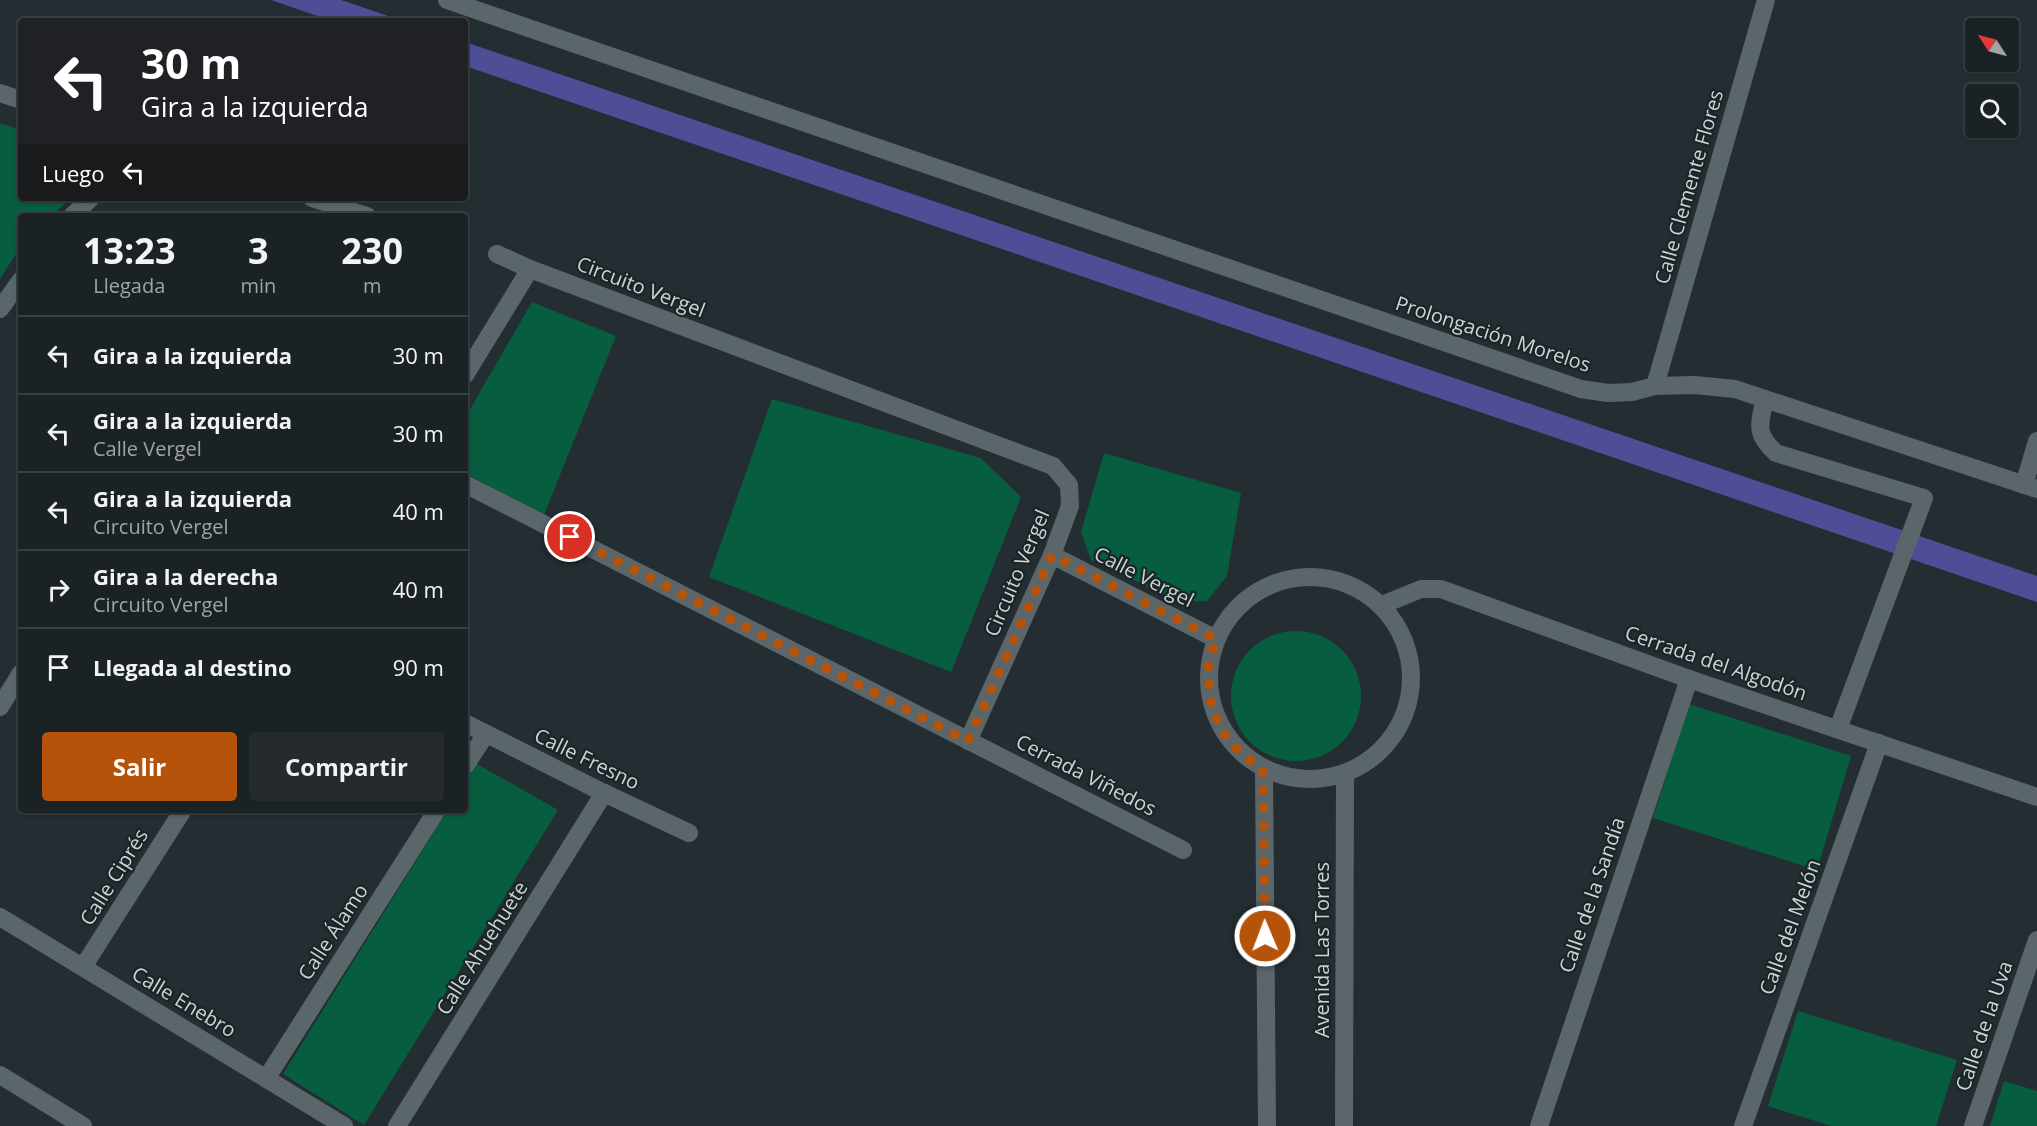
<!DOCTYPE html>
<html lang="es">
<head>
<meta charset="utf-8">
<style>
	:root { --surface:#1b2226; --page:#242a2e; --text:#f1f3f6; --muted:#a0a4a7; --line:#393f43; --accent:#b45309 }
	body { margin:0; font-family:"Open Sans",sans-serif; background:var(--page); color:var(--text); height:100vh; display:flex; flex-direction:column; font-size:22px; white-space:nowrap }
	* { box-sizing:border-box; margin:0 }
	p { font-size:20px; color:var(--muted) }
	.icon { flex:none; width:33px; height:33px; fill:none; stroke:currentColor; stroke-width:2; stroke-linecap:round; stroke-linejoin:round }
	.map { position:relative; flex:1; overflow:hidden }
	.details { position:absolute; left:18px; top:213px; width:450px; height:600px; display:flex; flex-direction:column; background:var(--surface); border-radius:6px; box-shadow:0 2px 4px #0004,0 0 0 2px var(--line) }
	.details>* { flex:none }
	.hud { position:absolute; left:18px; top:18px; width:450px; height:183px; border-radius:6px; box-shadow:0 2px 4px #0004,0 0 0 2px var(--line); background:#202124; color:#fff; overflow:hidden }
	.needle { width:39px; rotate:306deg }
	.fabs { position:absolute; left:1965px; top:18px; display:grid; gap:12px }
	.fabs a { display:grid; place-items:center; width:54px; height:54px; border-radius:6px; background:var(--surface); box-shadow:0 2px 4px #0004,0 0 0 2px var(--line); font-size:30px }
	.pin { position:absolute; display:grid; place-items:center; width:51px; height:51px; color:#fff; margin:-26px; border:3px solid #fff; border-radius:50%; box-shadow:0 2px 6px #0007 }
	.me { position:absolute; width:66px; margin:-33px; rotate:359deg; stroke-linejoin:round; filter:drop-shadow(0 0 4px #0008) }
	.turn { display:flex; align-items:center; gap:21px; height:126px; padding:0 24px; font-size:27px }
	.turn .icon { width:78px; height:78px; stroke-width:2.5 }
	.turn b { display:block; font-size:42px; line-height:51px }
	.then { display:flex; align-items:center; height:57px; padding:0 24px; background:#0003; gap:12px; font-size:22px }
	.eta { display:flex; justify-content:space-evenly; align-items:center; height:102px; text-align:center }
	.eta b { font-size:36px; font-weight:700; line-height:42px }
	.primary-button { display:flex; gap:12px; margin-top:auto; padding:12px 24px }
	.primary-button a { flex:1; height:69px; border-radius:6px; background:var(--accent); color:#fff; font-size:24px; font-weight:700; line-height:69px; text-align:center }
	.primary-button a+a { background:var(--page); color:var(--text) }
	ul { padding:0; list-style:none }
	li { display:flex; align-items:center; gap:18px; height:78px; padding:0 24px; border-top:2px solid var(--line) }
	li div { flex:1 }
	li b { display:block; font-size:22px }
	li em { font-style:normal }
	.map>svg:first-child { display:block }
	.green { fill:#065d40 }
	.water { fill:#4f4d96 }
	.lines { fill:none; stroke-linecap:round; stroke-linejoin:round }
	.minor { stroke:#5b666b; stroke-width:18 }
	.route { stroke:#b45309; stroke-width:10; stroke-dasharray:0 18 }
	.labels { text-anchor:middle; stroke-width:4.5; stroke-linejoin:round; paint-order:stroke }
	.street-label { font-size:20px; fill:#cdd3d6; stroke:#1a2528 }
</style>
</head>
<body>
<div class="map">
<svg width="2037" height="1126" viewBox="0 0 2037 1126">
	<rect width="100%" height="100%" fill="#242e32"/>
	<!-- green -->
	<g class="green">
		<path d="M0,123L21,130V198H71L52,216H21V246L0,279Z"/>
		<path d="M532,302L616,336L544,515L465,473V418Z"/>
		<path d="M772,399L981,458L1021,497L951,672L709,577Z"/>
		<path d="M1104,453L1241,493L1227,576L1207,601L1181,602L1091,560L1081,532Z"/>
		<circle cx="1296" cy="696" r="65"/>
		<path d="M1689,704L1851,756L1817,870L1653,818Z"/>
		<path d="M477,764L558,810L364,1125L283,1074L448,810H465V783Z"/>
		<path d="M1798,1011L1957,1060L1936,1126H1831L1768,1106Z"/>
		<path d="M2004,1081L2037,1091V1126H1990Z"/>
	</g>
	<!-- water -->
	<g class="water">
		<path d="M271,0H341L403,21H332Z"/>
		<path d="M465,42L2037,576V602L465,66Z"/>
	</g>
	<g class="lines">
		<!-- minor -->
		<g class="minor">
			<path d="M447,0L1581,389L1608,393L1632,392L1655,386L1694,385L1735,389L2037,489"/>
			<path d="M0,93L21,100"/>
			<path d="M312,198L367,216"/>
			<path d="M72,216L91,198"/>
			<path d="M497,254L530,269L1053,466L1069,485L1070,506L1052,555L968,741"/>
			<path d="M0,309L21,280"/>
			<path d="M465,375L530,269"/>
			<path d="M1655,386L1766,0"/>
			<path d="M1765,399C1759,425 1755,434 1776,453L1924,498L1838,729"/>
			<path d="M465,484L1183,850"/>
			<path d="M2024,485L2037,441"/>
			<path d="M1052,555L1216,639"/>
			<circle cx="1310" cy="678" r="101"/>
			<path d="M1382,605L1421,589H1441L1689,679L2037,797"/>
			<path d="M0,707L21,673"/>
			<path d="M465,723L604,793L689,833"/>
			<path d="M465,766L486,734"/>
			<path d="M1264,770L1267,1126"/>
			<path d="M0,917L344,1126"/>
			<path d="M83,967L183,810"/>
			<path d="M0,1075L83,1126"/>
			<path d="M266,1079L437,810"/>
			<path d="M397,1126L604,793"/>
			<path d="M1344,1126L1345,774"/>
			<path d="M1539,1126L1689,679"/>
			<path d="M1743,1126L1879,743"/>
			<path d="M1973,1126L2037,940"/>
		</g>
	</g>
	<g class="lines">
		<!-- route -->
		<path class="route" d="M570,537L968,741L1052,555L1216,639L1208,668L1210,699L1220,728L1239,752L1263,770L1265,936"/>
	</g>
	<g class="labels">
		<!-- street labels -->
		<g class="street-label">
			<text transform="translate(1689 187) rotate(-74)" y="7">Calle Clemente Flores</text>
			<text transform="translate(641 287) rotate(21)" y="7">Circuito Vergel</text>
			<text transform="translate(1493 334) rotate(18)" y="7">Prolongación Morelos</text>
			<text transform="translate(1017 573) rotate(-67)" y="7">Circuito Vergel</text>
			<text transform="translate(1144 577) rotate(27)" y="7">Calle Vergel</text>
			<text transform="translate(1716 663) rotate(19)" y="7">Cerrada del Algodón</text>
			<text transform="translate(587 759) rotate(26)" y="7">Calle Fresno</text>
			<text transform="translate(1086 775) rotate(27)" y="7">Cerrada Viñedos</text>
			<text transform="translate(114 877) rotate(-58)" y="7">Calle Ciprés</text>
			<text transform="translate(1592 895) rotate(-71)" y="7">Calle de la Sandía</text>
			<text transform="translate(1790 927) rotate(-70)" y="7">Calle del Melón</text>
			<text transform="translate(333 932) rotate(-57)" y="7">Calle Álamo</text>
			<text transform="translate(482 948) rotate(-58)" y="7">Calle Ahuehuete</text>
			<text transform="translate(1322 950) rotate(-90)" y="7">Avenida Las Torres</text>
			<text transform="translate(184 1002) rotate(31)" y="7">Calle Enebro</text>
			<text transform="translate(1984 1026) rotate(-71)" y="7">Calle de la Uva</text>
		</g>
	</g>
</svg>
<div class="fabs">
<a><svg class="needle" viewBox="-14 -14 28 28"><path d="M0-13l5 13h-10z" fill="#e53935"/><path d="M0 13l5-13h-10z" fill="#a0a4a7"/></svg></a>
<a><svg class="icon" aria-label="search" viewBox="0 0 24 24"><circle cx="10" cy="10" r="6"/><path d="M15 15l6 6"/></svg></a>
</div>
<div class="pin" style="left:570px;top:537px;background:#d93025"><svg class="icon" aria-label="arrive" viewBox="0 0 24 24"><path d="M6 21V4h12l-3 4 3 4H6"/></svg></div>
<svg class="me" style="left:1265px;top:936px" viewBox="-20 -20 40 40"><circle r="17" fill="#b45309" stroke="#fff" stroke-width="3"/><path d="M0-11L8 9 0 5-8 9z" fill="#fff"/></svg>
<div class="hud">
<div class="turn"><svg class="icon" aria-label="left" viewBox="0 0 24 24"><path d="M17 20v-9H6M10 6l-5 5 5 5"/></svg><div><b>30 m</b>Gira a la izquierda</div></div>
<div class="then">Luego<svg class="icon" aria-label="left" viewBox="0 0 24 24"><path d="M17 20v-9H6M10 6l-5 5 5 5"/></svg></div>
</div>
<section class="details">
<div class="eta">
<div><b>13:23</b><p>Llegada</p></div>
<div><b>3</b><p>min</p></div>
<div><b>230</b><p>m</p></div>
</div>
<ul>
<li><svg class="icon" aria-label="left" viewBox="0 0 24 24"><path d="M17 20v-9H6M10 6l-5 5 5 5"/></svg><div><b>Gira a la izquierda</b></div><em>30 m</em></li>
<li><svg class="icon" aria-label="left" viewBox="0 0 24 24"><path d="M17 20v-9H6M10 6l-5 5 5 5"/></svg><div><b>Gira a la izquierda</b><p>Calle Vergel</p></div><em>30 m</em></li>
<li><svg class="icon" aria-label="left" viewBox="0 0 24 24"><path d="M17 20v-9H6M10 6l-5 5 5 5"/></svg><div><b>Gira a la izquierda</b><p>Circuito Vergel</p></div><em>40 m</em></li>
<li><svg class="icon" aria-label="right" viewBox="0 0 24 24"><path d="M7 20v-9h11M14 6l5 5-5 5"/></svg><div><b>Gira a la derecha</b><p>Circuito Vergel</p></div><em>40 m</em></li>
<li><svg class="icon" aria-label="arrive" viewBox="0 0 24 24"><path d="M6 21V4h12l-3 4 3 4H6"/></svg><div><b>Llegada al destino</b></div><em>90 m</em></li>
</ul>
<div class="primary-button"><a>Salir</a><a>Compartir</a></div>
</section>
</div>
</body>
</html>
